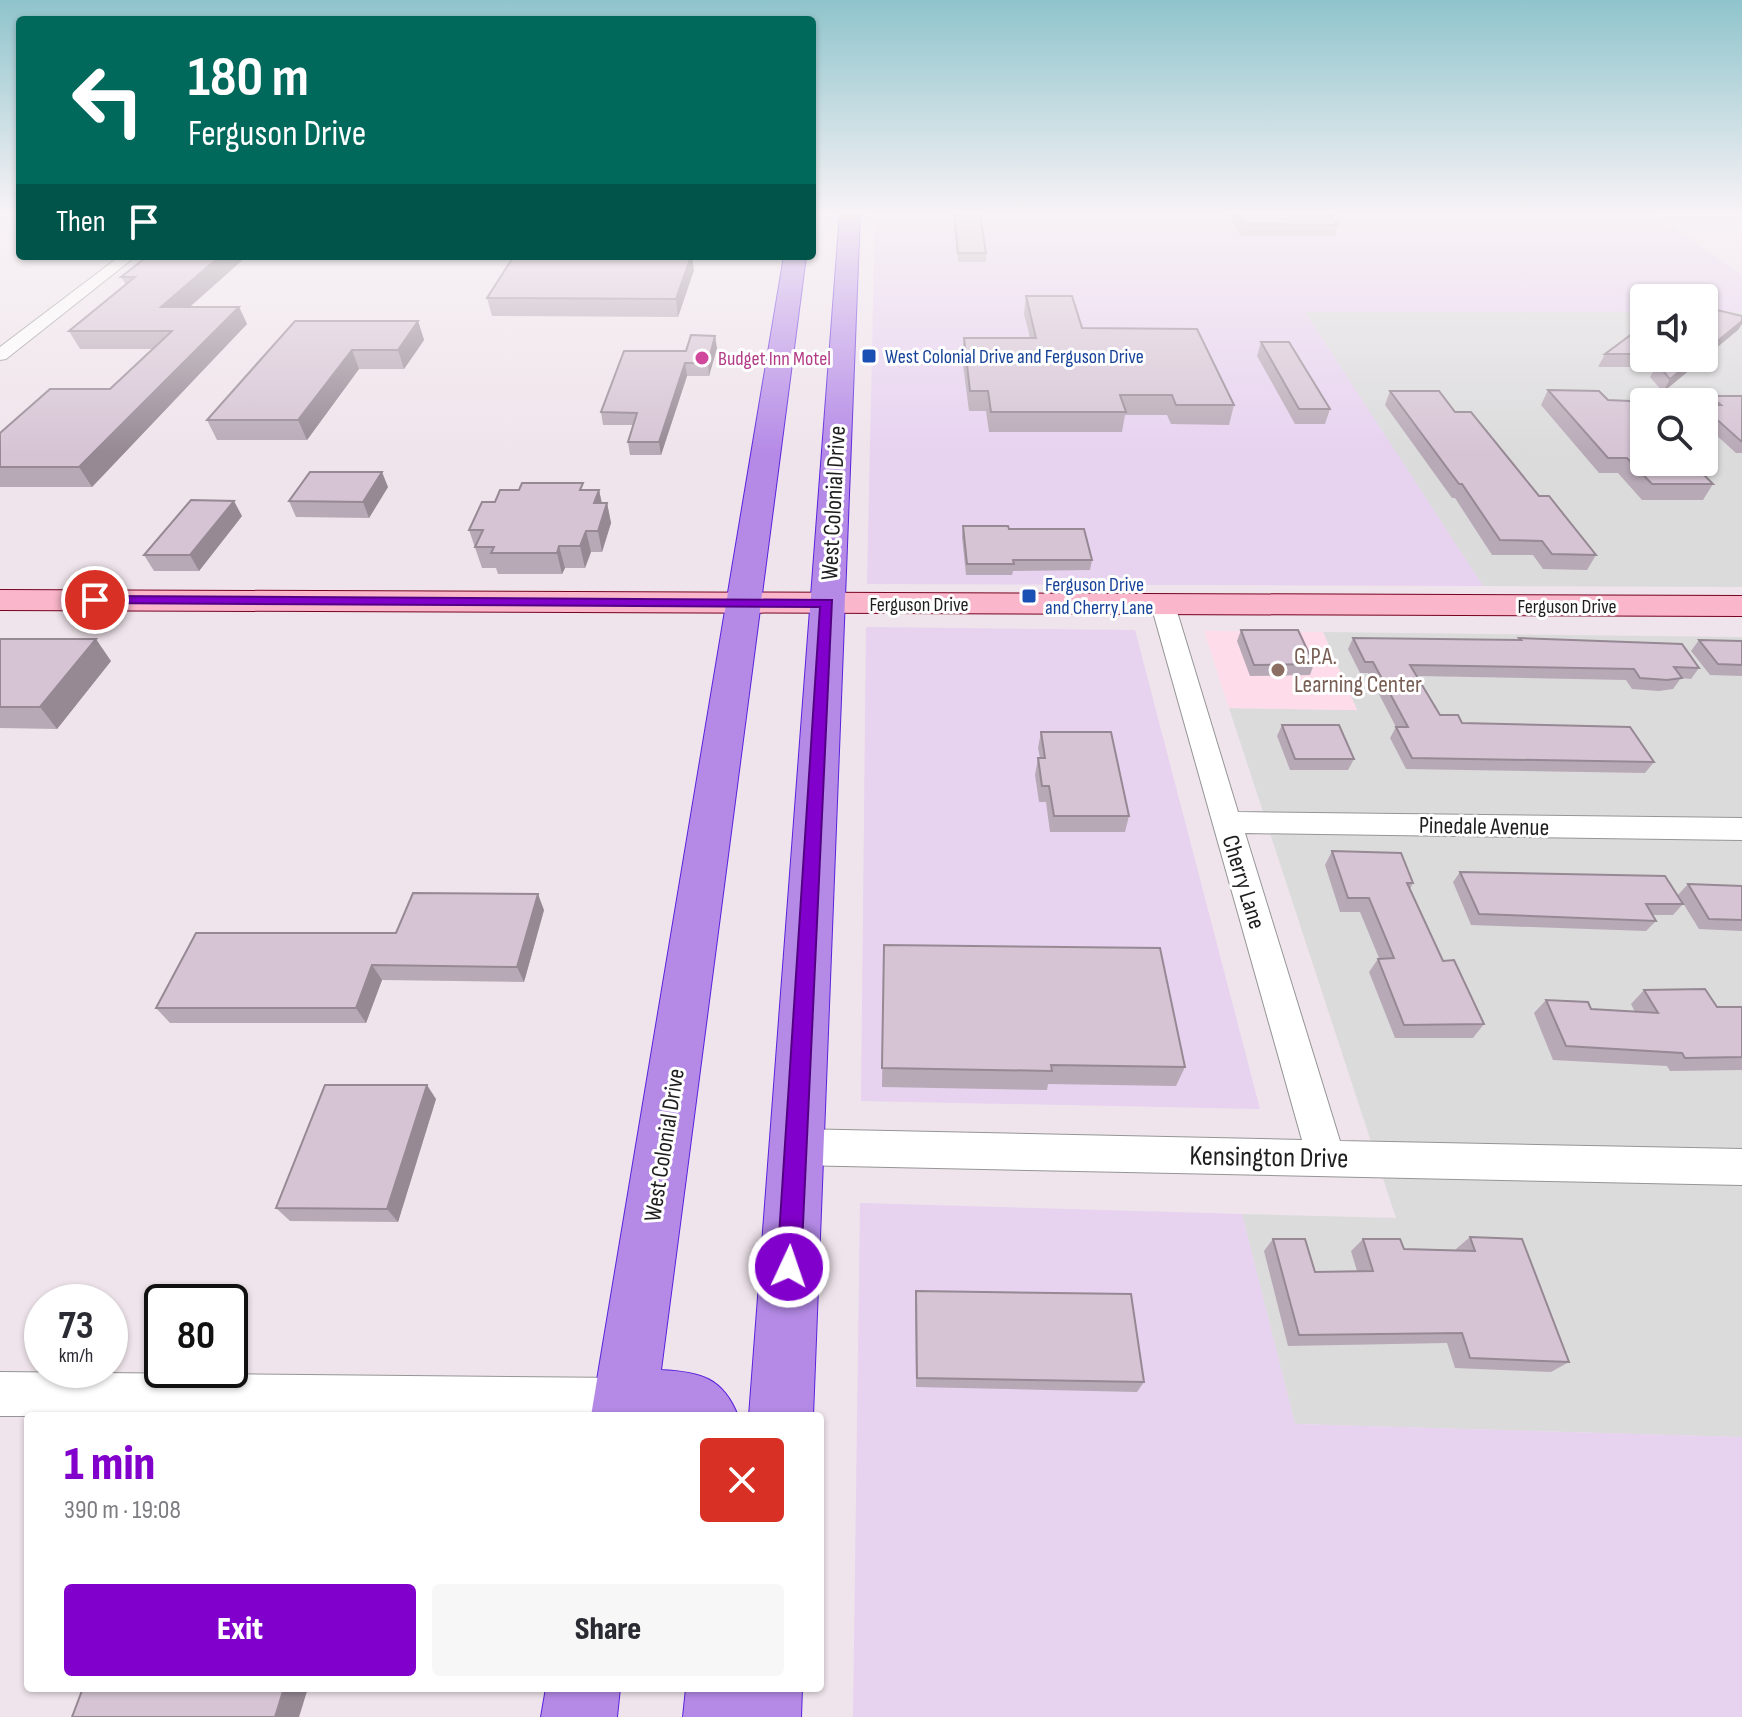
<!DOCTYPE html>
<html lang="en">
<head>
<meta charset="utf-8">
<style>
	:root { --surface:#fff; --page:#f7f7f7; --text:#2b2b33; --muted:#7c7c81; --accent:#8200cb }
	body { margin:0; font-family:"Sofia Sans Condensed",sans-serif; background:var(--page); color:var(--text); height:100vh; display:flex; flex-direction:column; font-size:30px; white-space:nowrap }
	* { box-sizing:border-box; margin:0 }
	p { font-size:26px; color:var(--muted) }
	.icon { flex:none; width:44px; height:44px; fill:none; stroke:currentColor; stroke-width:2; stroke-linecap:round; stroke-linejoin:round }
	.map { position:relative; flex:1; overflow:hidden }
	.sheet { position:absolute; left:24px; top:1412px; width:800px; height:280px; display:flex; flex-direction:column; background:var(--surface); border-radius:8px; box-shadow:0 2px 6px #0004 }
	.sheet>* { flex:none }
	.hud { position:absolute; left:16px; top:16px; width:800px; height:244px; border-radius:8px; box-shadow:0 2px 6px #0004; background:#00695c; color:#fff; overflow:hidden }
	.controls { position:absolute; left:1630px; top:284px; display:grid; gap:16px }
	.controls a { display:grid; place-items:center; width:88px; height:88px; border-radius:8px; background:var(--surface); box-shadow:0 2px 6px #0004; font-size:40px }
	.speed { position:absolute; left:24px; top:1284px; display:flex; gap:16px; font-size:40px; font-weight:700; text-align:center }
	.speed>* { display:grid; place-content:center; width:104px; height:104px; border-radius:50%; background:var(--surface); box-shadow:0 2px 6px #0004; line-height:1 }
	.speed small { font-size:20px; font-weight:400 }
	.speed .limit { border:4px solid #111; border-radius:12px; background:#fff; color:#111 }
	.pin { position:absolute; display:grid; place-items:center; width:68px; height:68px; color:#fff; margin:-34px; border:4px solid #fff; border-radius:50%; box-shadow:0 2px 8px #0007 }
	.me { position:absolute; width:88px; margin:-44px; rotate:3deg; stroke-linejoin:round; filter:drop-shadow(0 0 6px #0008) }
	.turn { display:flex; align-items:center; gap:28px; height:168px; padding:0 40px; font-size:36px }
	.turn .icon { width:104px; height:104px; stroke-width:2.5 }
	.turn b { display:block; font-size:56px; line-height:68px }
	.then { display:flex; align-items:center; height:76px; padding:0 40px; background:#0003; gap:16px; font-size:30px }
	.round { display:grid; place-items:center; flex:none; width:84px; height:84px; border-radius:8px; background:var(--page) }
	.overview { display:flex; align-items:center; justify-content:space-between; height:136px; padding:0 40px }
	h1 { font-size:48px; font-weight:800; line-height:60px; color:var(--accent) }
	.primary-button { display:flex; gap:16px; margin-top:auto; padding:16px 40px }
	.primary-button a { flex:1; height:92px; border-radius:8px; background:var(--accent); color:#fff; font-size:32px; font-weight:800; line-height:92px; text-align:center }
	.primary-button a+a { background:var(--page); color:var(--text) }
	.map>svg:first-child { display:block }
	.residential { fill:#dbdbdc; fill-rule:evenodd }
	.commercial { fill:#e7d2f0 }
	.education { fill:#ffdce9 }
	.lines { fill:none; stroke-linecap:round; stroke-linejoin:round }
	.street-casing { stroke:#959595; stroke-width:2 }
	.secondary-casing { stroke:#760320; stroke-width:2 }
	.highway-casing { stroke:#5922dc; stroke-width:2 }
	.street { fill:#fff; fill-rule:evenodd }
	.secondary { fill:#fab6cb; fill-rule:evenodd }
	.highway { fill:#b58ae7; fill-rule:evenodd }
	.wall { fill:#b8a9b6 }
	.shaded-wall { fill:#968994 }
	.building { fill:#d6c4d4; stroke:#968994; stroke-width:2 }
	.route { fill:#8200cb; stroke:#540084; stroke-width:2 }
	.transit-dot { fill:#1a4fb4; stroke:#fff; stroke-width:3 }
	.hotel-dot { fill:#d1479c; stroke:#fff; stroke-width:3 }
	.education-dot { fill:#8d6e63; stroke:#fff; stroke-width:3 }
	.labels { text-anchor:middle; stroke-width:6; stroke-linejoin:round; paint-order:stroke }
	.far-transit-label { font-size:20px; fill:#164399; stroke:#fff; text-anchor:start }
	.far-hotel-label { font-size:20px; fill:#b23c85; stroke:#fff; text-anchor:start }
	.far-street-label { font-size:20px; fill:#1e1e1e; stroke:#fff }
	.street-label { font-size:24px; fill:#1e1e1e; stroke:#fff }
	.education-label { font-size:24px; fill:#785e54; stroke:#fff; text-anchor:start }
	.near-street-label { font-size:28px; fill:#1e1e1e; stroke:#fff }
</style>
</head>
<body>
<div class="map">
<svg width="1742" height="1717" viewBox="0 0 1742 1717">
	<rect width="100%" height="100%" fill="#efe4eb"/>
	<!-- residential -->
	<g class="residential">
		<path d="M1304,312H1644V358H1704V312H1742V587L1483,586ZM1644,402H1704V462H1644Z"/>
		<path d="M1323,632L1742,637V1437L1295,1424L1242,1214L1396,1218L1229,708L1357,710Z"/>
	</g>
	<!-- commercial -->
	<g class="commercial">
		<path d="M875,213H1653L1742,275V312H1704V298H1644V312H1305L1483,586L867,584Z"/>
		<path d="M866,627L1135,630L1260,1109L861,1101Z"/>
		<path d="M860,1203L1242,1214L1295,1424L1742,1437V1717H853Z"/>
	</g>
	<!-- education -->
	<path class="education" d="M1204,631L1323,632L1357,710L1229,708Z"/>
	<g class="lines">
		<!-- street casing -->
		<g class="street-casing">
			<g id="street">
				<path d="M120,256H136L6,359L0,360V347Z"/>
				<path d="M1163,598L1171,600L1175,605L1238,812L1742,818V840L1245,833L1340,1141L1742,1149V1185L796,1165L783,1159L777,1147L783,1135L796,1129L1302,1140L1151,605L1155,600Z"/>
				<path d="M0,1372L625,1378L640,1385L647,1400L639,1416H0Z"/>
			</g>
		</g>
		<!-- secondary casing -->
		<g class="secondary-casing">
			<path id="secondary" d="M0,590L1742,596V616L0,610Z"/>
		</g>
		<!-- highway casing -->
		<g class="highway-casing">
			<g id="highway">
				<path d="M840,213H860L813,1416H749Z"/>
				<path d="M784,256H806L661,1370C701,1372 723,1378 738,1416H591Z"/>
				<path d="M546,1688H620L617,1717H541Z"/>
				<path d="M686,1688H802L801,1717H683Z"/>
			</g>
		</g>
		<!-- street -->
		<use href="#street" class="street"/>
		<!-- secondary -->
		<use href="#secondary" class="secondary"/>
		<!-- highway -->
		<use href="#highway" class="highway"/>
	</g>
	<!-- wall -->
	<g class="wall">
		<path d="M953,213H980L986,253V262H958Z"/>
		<path d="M1227,213H1328L1338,225L1335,236H1241Z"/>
		<path d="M247,256L190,307H239L247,324L92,487H0V433L110,389L152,349H80L69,331L126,285L121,277Z"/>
		<path d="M694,270L678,317L492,316L487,298Z"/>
		<path d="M1026,296L1082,328L1234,405L1229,425L1171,424L1167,415H1125L1122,432H989L986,411H969L962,357L964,338H1030L1024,314Z"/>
		<path d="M295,321H418L424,340L404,369H359L307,440H217L207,420Z"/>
		<path d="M1644,325V358H1704L1738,330L1663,392L1650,377L1656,367H1598L1605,354Z"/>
		<path d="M1261,342L1330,409L1325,424H1295L1257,356Z"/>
		<path d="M717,348L709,376H687L661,455H630L628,442L633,425H603L601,412L686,351Z"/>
		<path d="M1548,390L1608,400L1713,484L1703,500H1642L1618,473H1599L1541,405Z"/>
		<path d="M1390,391L1455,412L1596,555L1587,570L1543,569L1533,555H1492L1455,498H1452L1385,405Z"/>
		<path d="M1710,396H1742V453H1736L1704,424V405Z"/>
		<path d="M388,487L369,518L296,517L289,501Z"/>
		<path d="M584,490H599L602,503H607L611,523L602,552H591L585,568H565L562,574H498L496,568H482L469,530L495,502Z"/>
		<path d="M242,516L199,571H154L144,555Z"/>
		<path d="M963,526L1009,529L1092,560L1090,570L1013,571L1012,575H966L962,537Z"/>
		<path d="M1241,630L1314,664L1310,675L1250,676L1237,641Z"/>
		<path d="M1353,638L1518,640L1519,638L1699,668L1691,679L1681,678L1673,689L1659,691L1632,689L1626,680L1417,676L1440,715L1462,723L1654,762L1645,773L1406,769L1390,738L1396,727L1368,673H1360L1348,649Z"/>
		<path d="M0,639L111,661L57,729L0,728Z"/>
		<path d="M1699,640L1742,641V676L1710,675L1691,651Z"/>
		<path d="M1282,725L1354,759L1348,770H1290L1277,736Z"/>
		<path d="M1041,732L1129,816L1125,832H1050L1046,802H1039L1035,775L1038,758H1040L1038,748Z"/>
		<path d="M1332,851L1413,883L1410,889L1443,961L1484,1024L1473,1038H1395L1369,972L1378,959L1379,958L1360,912H1340L1325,865Z"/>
		<path d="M1460,872L1683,904L1673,915H1653L1656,921L1646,931L1471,925L1453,882Z"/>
		<path d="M1688,884L1742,886V931L1699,929L1678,895Z"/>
		<path d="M544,910L524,982L382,980L366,1023H170L156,1008L396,933Z"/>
		<path d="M884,945L1185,1067L1176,1086L1048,1084L1047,1090L882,1087Z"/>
		<path d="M1644,990L1717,1007H1742V1070L1670,1071L1667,1066L1553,1060L1534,1013L1546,1000L1591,1009L1635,1012L1631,1004Z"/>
		<path d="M436,1099L398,1222L290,1221L276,1208Z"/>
		<path d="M1470,1237L1569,1362L1551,1372L1455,1368L1447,1343L1288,1346L1264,1251L1273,1239L1315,1272L1357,1271L1351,1251L1363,1239L1404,1249L1456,1251V1249Z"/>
		<path d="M916,1291L1144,1382L1137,1392L916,1387L915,1302Z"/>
	</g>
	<!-- shaded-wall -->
	<g class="shaded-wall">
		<path d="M220,256H247L170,324L161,307Z"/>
		<path d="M691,256H692L694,270L678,317L676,299Z"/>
		<path d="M239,307L247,324L92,487L79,467Z"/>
		<path d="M418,321L424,340L404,369L398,350Z"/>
		<path d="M1742,321V324L1738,330L1663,392L1670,379L1696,358H1704V352Z"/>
		<path d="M715,336L717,348L709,376L708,363Z"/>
		<path d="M352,350L359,369L307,440L298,420Z"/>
		<path d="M685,363L687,376L661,455L659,442Z"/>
		<path d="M382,472L388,487L369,518L363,502Z"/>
		<path d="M599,490L603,510L594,503Z"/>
		<path d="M234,501L242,516L199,571L190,555Z"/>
		<path d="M607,503L611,523L602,552L598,531Z"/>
		<path d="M586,531L591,552L585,568L580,546Z"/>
		<path d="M559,546L565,568L562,574L557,553Z"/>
		<path d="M96,639L111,661L57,729L40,707Z"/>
		<path d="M538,894L544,910L524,982L517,967Z"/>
		<path d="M372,965L382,980L366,1023L356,1008Z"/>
		<path d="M427,1085L436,1099L398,1222L387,1209Z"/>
		<path d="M284,1688H308L299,1717H275Z"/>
	</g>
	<!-- building -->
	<g class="building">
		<path d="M954,213H980L986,253H958Z"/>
		<path d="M1236,213H1328L1338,225L1243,224Z"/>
		<path d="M148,256H220L161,307H239L79,467H0V433L50,389H110L172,331H69L135,277H121Z"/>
		<path d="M514,256H691L676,299L487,298Z"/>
		<path d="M1026,296H1072L1082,328L1197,329L1234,405H1176L1172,395H1120L1126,412H991L988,391H970L964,338H1036Z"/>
		<path d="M1717,310L1742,316V321L1704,352V322Z"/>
		<path d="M295,321H418L398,350H352L298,420H207Z"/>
		<path d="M1644,325V354H1605Z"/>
		<path d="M691,335L715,336L708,363H685L659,442H628L637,413L601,412L624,351H686Z"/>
		<path d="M1261,342H1289L1330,409H1299Z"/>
		<path d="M1664,358H1696L1670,379L1657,364Z"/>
		<path d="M1548,390L1599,391L1608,400L1630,401L1644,415V462H1691L1713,484H1652L1627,458H1608Z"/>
		<path d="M1390,391H1439L1455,412H1471L1539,496H1549L1596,555L1552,554L1542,541L1500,540L1462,484H1459Z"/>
		<path d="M1710,396H1742V442L1704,408V405H1721Z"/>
		<path d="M310,472H382L363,502L289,501Z"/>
		<path d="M522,483H583L580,490H599L594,503H607L598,531H586L580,546H559L557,553H491L494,547H475L483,530H469L482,502H495L500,490H519Z"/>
		<path d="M191,500L234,501L190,555H144Z"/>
		<path d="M963,526H1008L1009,529H1084L1092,560H1013L1014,564H967Z"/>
		<path d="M1241,630H1298L1314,664L1254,665Z"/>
		<path d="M1353,638L1521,640L1519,638L1682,644L1699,668L1674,667L1682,678L1667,680L1640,678L1634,669L1410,665L1440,715H1458L1462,723L1630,727L1654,762L1412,758L1396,727H1408L1373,662H1365Z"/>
		<path d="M0,639H96L40,707H0Z"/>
		<path d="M1699,640L1742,641V665L1718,664Z"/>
		<path d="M1282,725H1339L1354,759H1295Z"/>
		<path d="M1041,732H1111L1129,816H1054L1049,786H1042L1038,758H1045Z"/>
		<path d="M1332,851L1401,853L1413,883H1407L1443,961L1454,960L1484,1024L1404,1025L1378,959L1394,958L1369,898H1348Z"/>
		<path d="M1460,872L1665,876L1683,904H1646L1656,921L1479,914Z"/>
		<path d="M1688,884L1742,886V920L1709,919Z"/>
		<path d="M413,893L538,894L517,967L372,965L356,1008H156L196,933H396Z"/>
		<path d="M884,945L1160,948L1185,1067L1051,1065L1052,1071L882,1068Z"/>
		<path d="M1705,989L1717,1007H1742V1057L1685,1058L1682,1053L1566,1046L1546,1000L1588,1002L1591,1009L1658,1013L1644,990Z"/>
		<path d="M325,1085H427L387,1209L276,1208Z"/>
		<path d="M1470,1237L1522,1239L1569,1362L1470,1358L1462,1333L1299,1335L1273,1239H1305L1315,1272L1373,1271L1363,1239H1400L1404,1249L1475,1251Z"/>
		<path d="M916,1291L1131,1294L1144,1382L917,1378Z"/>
		<path d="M83,1688H284L275,1717H72Z"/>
	</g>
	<!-- sky -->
	<linearGradient id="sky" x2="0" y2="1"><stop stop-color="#8fc4cc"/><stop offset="0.47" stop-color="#f8f3f6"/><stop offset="1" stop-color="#f8f3f6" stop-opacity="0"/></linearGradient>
	<rect width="1742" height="453" fill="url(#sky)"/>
	<!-- route -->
	<path class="route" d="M95,596L832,600L801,1267L798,1275L789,1279L781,1275L777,1267L820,607L90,603L88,600Z"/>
	<!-- markers -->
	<g class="transit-dot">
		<rect x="861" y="348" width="16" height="16" rx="4"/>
		<rect x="1021" y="588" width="16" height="16" rx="4"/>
	</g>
	<circle class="hotel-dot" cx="702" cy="358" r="8"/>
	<circle class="education-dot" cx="1278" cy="670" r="8"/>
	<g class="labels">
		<!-- far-transit labels -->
		<g class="far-transit-label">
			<text x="885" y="363">West Colonial Drive and Ferguson Drive</text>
			<text x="1045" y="591">Ferguson Drive<tspan x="1045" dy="23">and Cherry Lane</tspan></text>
		</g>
		<!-- far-hotel labels -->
		<g class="far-hotel-label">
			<text x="718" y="365">Budget Inn Motel</text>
		</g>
		<!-- far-street labels -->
		<g class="far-street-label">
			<text x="919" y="611">Ferguson Drive</text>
			<text x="1567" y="613">Ferguson Drive</text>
		</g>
		<!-- street labels -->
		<g class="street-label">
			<text transform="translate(833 503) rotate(-87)" y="8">West Colonial Drive</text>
			<text transform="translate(1484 826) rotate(1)" y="8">Pinedale Avenue</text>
			<text transform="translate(1244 882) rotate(73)" y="8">Cherry Lane</text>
			<text transform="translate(664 1145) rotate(-81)" y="8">West Colonial Drive</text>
		</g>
		<!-- education labels -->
		<g class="education-label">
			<text x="1294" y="664">G.P.A.<tspan x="1294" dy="28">Learning Center</tspan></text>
		</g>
		<!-- near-street labels -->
		<g class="near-street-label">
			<text transform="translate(1269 1156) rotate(1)" y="10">Kensington Drive</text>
		</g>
	</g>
</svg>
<div class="controls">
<a><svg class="icon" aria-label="sound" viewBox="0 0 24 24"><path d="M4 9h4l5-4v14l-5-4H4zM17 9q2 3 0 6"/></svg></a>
<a><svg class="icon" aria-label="search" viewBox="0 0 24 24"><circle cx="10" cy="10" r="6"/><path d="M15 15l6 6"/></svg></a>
</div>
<div class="speed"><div>73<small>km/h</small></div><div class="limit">80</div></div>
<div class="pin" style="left:95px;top:600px;background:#d93025"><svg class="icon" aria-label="arrive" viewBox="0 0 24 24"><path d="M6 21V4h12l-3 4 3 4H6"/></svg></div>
<svg class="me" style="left:789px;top:1267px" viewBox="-20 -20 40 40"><circle r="17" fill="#8200cb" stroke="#fff" stroke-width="3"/><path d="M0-11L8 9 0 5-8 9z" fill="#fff"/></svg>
<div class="hud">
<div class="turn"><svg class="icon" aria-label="left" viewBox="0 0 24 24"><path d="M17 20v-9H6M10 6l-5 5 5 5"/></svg><div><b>180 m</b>Ferguson Drive</div></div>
<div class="then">Then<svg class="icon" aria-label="arrive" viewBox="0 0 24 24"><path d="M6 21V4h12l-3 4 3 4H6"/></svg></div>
</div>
<section class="sheet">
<div class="overview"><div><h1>1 min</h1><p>390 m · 19:08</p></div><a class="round" style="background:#d93025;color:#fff"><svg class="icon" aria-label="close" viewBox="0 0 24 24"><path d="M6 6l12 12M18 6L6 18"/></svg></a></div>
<div class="primary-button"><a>Exit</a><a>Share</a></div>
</section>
</div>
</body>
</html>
